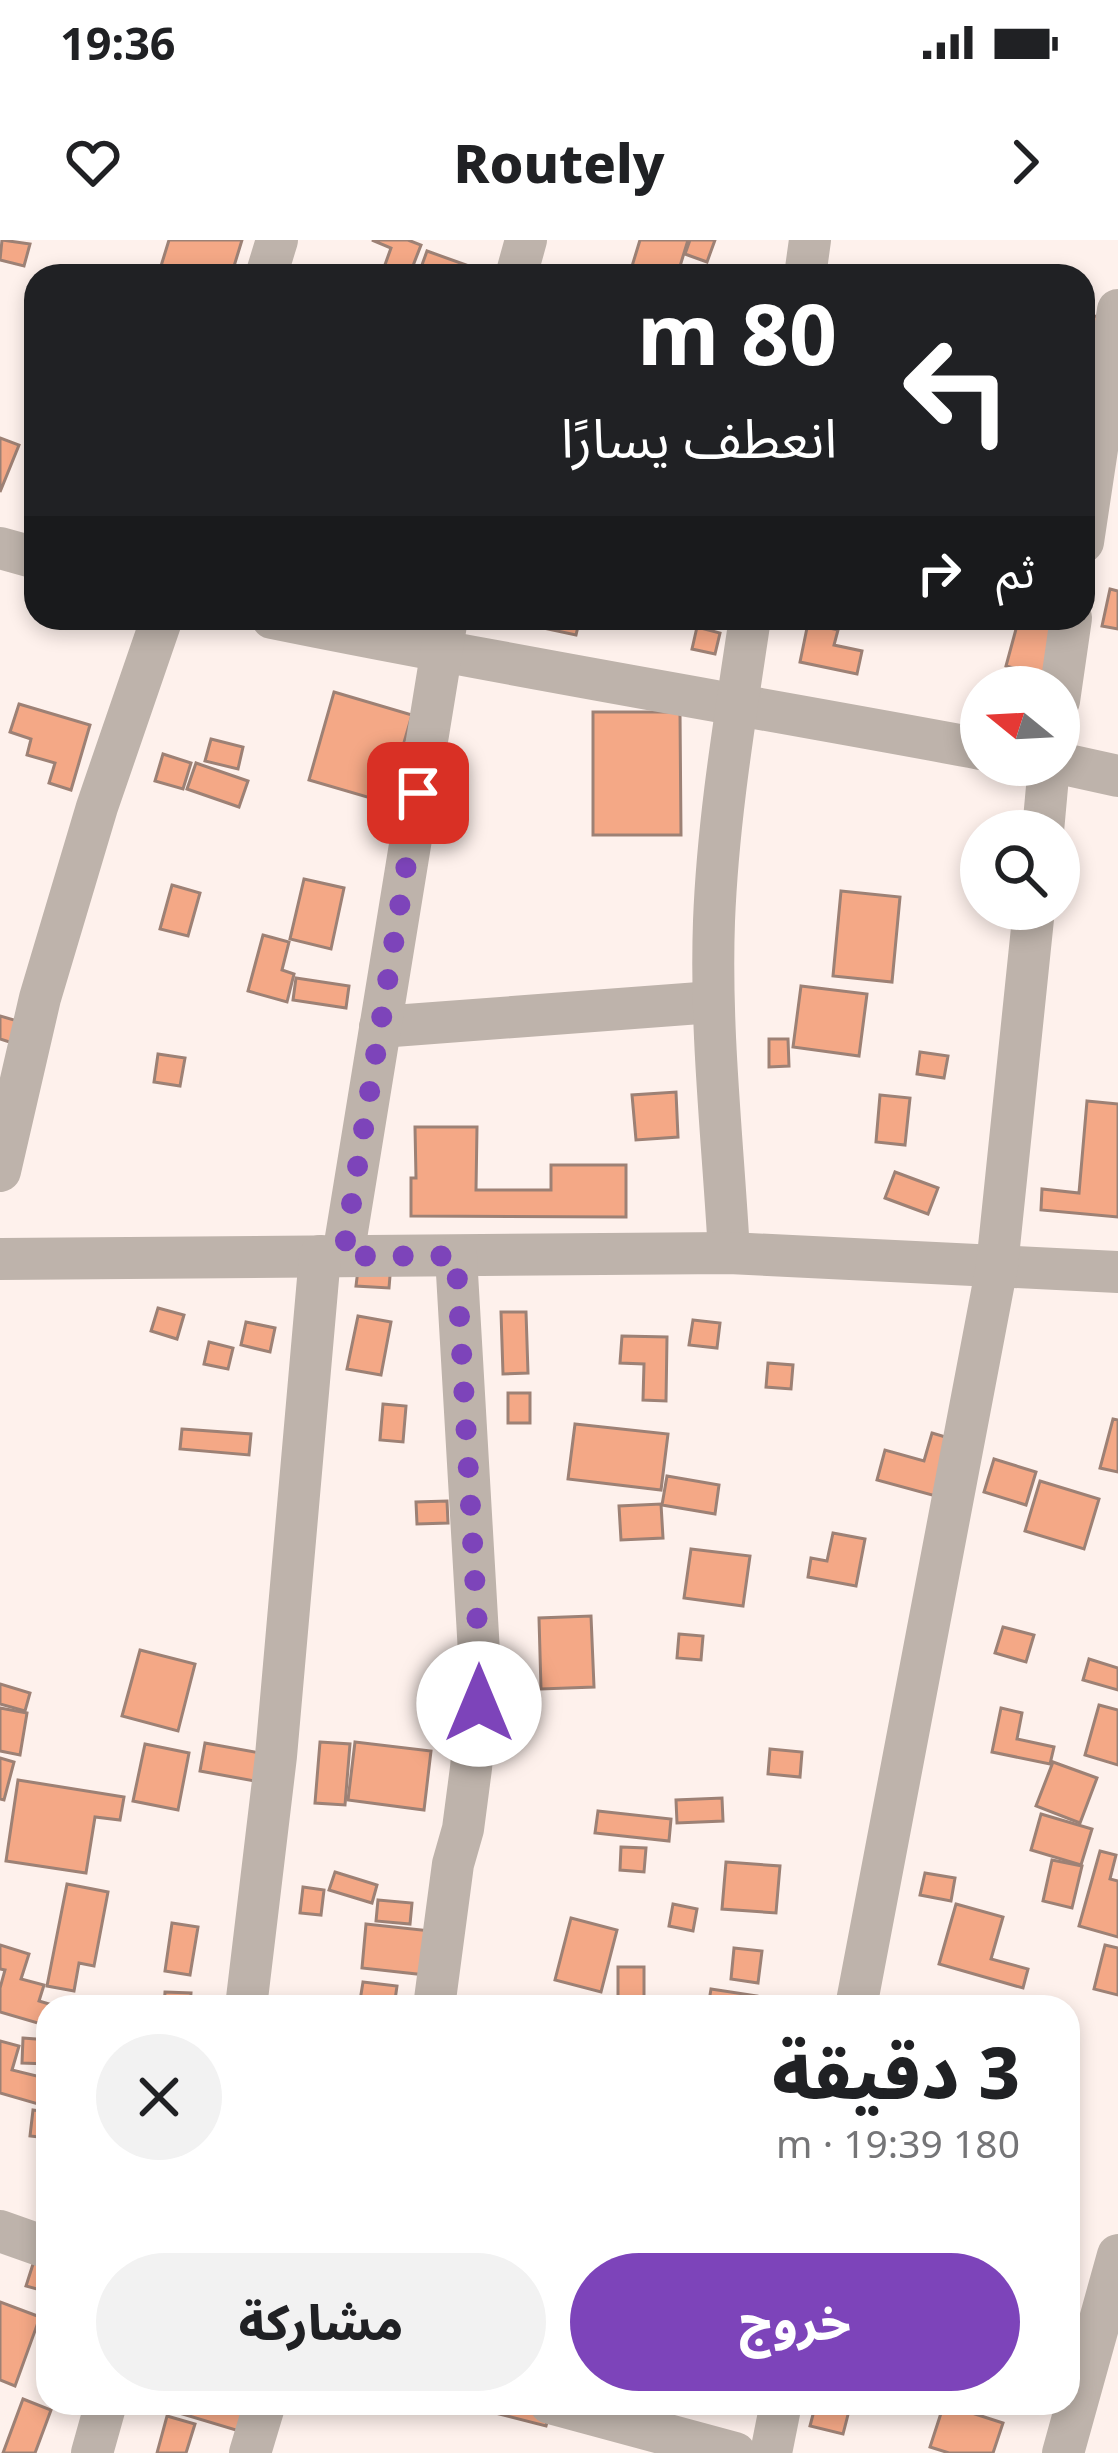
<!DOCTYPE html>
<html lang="ar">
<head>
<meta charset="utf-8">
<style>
	:root { --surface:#fff; --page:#f2f2f2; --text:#202124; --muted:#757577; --accent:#7d44ba }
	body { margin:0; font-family:"Noto Sans","Noto Sans Arabic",sans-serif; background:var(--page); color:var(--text); direction:rtl; height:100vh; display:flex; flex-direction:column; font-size:45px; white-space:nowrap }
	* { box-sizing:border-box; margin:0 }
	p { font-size:39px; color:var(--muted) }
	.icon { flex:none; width:66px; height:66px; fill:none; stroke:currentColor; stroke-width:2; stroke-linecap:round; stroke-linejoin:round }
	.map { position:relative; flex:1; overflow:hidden; direction:ltr }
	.side { position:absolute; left:36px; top:1755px; width:1044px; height:420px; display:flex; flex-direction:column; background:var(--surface); border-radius:36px; box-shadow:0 6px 18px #0003; direction:rtl }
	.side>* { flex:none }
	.guide { position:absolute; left:24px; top:24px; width:1071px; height:366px; border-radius:36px; box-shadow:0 6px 18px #0003; direction:rtl; background:#202124; color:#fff; overflow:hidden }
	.needle { width:78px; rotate:288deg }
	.fabs { position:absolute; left:960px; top:426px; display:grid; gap:24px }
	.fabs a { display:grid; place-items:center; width:120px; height:120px; border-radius:50%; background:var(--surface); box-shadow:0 6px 18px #0003; font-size:60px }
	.pin { position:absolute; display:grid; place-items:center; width:102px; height:102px; color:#fff; margin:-51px; border-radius:24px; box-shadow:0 6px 18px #0006 }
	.me { position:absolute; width:132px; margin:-66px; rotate:0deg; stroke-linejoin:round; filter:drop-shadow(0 0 9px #0008) }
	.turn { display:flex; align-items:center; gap:42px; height:252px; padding:0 60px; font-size:54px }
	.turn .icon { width:156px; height:156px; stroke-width:2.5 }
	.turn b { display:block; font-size:84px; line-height:102px }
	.then { display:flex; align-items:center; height:114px; padding:0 60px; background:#0003; gap:24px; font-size:45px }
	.round { display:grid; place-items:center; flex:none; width:126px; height:126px; border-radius:63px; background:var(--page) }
	.overview { display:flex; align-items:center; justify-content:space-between; height:204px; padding:0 60px }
	h1 { font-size:72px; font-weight:800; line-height:90px }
	.button { display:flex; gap:24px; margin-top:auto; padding:24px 60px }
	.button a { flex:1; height:138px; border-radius:72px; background:var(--accent); color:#fff; font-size:48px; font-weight:800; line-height:138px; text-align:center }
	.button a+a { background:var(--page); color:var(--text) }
	.status { display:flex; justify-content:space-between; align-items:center; height:84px; padding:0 60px; background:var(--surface); direction:ltr }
	.status svg { height:33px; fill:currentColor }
	header { display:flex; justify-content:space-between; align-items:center; height:156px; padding:0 60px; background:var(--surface); font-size:54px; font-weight:800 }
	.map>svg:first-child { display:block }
	.building { fill:#f4a886; stroke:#9d8175; stroke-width:3 }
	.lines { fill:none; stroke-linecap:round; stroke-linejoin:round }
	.minor { stroke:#beb3ab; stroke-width:42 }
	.route { stroke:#7d44ba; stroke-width:21; stroke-dasharray:0 37.8 }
</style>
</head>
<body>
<div class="status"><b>19:36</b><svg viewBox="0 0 49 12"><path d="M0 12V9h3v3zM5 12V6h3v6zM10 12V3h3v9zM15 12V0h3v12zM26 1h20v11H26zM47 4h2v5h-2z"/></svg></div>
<header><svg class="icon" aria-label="forward" viewBox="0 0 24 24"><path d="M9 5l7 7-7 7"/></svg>Routely<svg class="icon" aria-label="heart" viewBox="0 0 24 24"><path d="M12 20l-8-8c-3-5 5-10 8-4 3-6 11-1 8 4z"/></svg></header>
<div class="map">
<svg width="1118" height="2213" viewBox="0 0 1118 2213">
	<rect width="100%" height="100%" fill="#fef1ec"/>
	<!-- building -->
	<g class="building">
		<path d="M2,0L30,4L24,26L0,20Z"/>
		<path d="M169,0H242L231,36H195L161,26Z"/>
		<path d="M408,0L421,5L409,36H391L382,33L391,8L372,0Z"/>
		<path d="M640,0H688L677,36H629Z"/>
		<path d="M690,0H715L707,22L685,14Z"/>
		<path d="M427,11L480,30L478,36H418Z"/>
		<path d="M1083,74L1105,78L1083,218Z"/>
		<path d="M0,198L19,205L0,252Z"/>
		<path d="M1110,349L1118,351V389L1102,386Z"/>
		<path d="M506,378H580L576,395L506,380Z"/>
		<path d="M1019,378H1046L1064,383L1049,438L1006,426Z"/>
		<path d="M808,383L838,390L834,405L862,411L857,434L800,422Z"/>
		<path d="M697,387L720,393L715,414L692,409Z"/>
		<path d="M334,452L412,475L396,530L401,532L391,564L309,540Z"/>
		<path d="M19,464L90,485L71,550L49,543L55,523L27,515L31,499L10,492Z"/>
		<path d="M593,472H680L681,595H593Z"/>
		<path d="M211,499L243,507L238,529L205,521Z"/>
		<path d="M163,514L191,523L183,549L155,541Z"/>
		<path d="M196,523L248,541L239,567L187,549Z"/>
		<path d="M304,639L344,648L331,709L290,699Z"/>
		<path d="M172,645L200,653L188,696L160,689Z"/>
		<path d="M841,651L900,657L892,742L833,736Z"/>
		<path d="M263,695L289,702L282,730L294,734L287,762L248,751Z"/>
		<path d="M296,738L349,746L346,768L293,760Z"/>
		<path d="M801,746L867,754L859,816L793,807Z"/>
		<path d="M0,776L28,784L22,806L0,799Z"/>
		<path d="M769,799H788L789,826L769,827Z"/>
		<path d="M920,812L948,816L944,838L917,834Z"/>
		<path d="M158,814L185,818L180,846L154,842Z"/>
		<path d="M676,852L678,897L636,900L632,855Z"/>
		<path d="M880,855L910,858L905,905L876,902Z"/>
		<path d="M1087,861L1118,864V977L1041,970L1042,949L1079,953Z"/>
		<path d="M415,887H477L476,950H551V925H626V977L411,976V938H416Z"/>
		<path d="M895,932L938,948L928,974L885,958Z"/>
		<path d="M359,1021L391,1024L389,1048L356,1046Z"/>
		<path d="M158,1068L184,1075L177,1099L151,1091Z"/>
		<path d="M501,1072H526L528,1133L503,1134Z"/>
		<path d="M358,1076L391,1082L381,1135L347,1129Z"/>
		<path d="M693,1080L720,1083L717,1108L689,1105Z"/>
		<path d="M246,1082L275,1088L270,1112L241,1105Z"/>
		<path d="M622,1096L667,1097L666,1161L643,1160L644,1124L620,1123Z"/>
		<path d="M209,1102L233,1108L228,1129L204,1124Z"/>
		<path d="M768,1123L793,1125L791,1149L766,1147Z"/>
		<rect x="508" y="1153" width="22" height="30"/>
		<path d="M383,1164L406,1166L403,1202L380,1200Z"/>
		<path d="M1113,1179L1118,1180V1232L1100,1228Z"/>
		<path d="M575,1184L668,1194L661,1250L568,1239Z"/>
		<path d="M182,1189L251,1194L249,1215L180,1209Z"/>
		<path d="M932,1193L959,1201L943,1258L877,1240L885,1210L924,1221Z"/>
		<path d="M994,1219L1036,1232L1026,1265L984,1252Z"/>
		<path d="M667,1236L719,1245L715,1274L662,1265Z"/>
		<path d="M1040,1241L1099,1259L1084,1309L1025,1291Z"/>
		<path d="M447,1261L448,1283L417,1284L416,1262Z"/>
		<path d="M661,1264L663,1298L621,1300L619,1266Z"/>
		<path d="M833,1293L865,1299L856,1346L808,1337L811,1318L827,1321Z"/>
		<path d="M691,1309L750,1316L743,1366L684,1358Z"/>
		<path d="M591,1376L594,1447L541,1449L539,1378Z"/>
		<path d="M1003,1387L1034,1395L1026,1422L995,1413Z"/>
		<path d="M679,1394L703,1396L701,1420L677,1418Z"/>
		<path d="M140,1410L195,1424L178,1491L122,1476Z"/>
		<path d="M1089,1419L1118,1428V1450L1083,1440Z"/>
		<path d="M0,1444L30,1453L25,1471L0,1464Z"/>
		<path d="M1099,1465L1118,1470V1525L1085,1515Z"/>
		<path d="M0,1468L27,1473L20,1515L0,1511Z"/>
		<path d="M1001,1468L1022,1473L1017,1499L1054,1507L1050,1524L992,1512Z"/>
		<path d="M320,1502L350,1504L345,1565L315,1563Z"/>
		<path d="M355,1502L431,1511L424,1570L348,1560Z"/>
		<path d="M205,1503L276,1516L271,1544L200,1531Z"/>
		<path d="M145,1504L189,1513L178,1570L133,1561Z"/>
		<path d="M770,1509L802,1512L800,1537L768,1534Z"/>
		<path d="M0,1518L14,1522L4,1560L0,1559Z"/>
		<path d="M1053,1522L1097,1538L1080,1583L1036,1566Z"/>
		<path d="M18,1540L124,1557L120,1580L95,1577L86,1633L6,1621Z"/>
		<path d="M722,1558L723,1581L677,1583L676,1560Z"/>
		<path d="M598,1571L671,1579L669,1601L595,1593Z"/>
		<path d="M1041,1574L1092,1589L1081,1625L1031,1610Z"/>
		<path d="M621,1607L646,1608L644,1632L620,1630Z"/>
		<path d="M1100,1611L1116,1615L1110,1639L1118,1641V1697L1079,1686Z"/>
		<path d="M1052,1620L1082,1626L1072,1668L1043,1661Z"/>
		<path d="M726,1622L780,1626L776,1673L722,1669Z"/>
		<path d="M335,1632L377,1645L372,1663L329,1650Z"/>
		<path d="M925,1633L955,1638L951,1661L920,1655Z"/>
		<path d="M67,1644L108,1652L94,1726L79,1723L74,1751L47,1746Z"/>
		<path d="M303,1647L324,1650L321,1675L300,1673Z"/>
		<path d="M378,1660L412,1663L410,1684L376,1681Z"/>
		<path d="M673,1664L697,1669L693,1691L669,1686Z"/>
		<path d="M956,1664L1003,1677L991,1719L1028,1729L1023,1748L939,1724Z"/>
		<path d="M571,1678L617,1690L601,1752L555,1740Z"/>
		<path d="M172,1683L198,1687L190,1735L165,1731Z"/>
		<path d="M366,1684L431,1691L426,1735L362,1728Z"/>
		<path d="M0,1705L29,1714L21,1739L44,1745L39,1761L59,1767H48V1786L0,1772V1748L5,1730L0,1729Z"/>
		<path d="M1105,1705L1118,1708V1755L1094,1749Z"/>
		<path d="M734,1708L762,1711L758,1743L731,1739Z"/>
		<path d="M618,1727H644V1761L618,1762Z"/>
		<path d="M363,1742L397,1746L394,1767H359Z"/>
		<path d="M711,1749L757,1756L756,1767H708Z"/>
		<path d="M165,1752L191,1753L190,1767H164Z"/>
		<path d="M23,1798L48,1800V1824L22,1823Z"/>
		<path d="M0,1801L19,1806L12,1830L45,1838L38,1864L0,1853Z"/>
		<path d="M33,1870L48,1872V1898L30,1896Z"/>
		<path d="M34,2021L48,2026V2052L26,2046Z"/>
		<path d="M0,2062L40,2077L15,2146L0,2140Z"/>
		<path d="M23,2159L51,2170L35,2213H3Z"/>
		<path d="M146,2163H258L249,2194Z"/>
		<path d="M498,2163H546L552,2164L546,2186L495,2173Z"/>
		<path d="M816,2163H851L843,2194L810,2186Z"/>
		<path d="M944,2164L1003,2183L993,2213H949L930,2207Z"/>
		<path d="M167,2176L195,2184L186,2213H157Z"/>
	</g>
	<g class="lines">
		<!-- minor -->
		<g class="minor">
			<path d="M266,36L277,0"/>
			<path d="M516,36L526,0"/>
			<path d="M805,36L810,0"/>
			<path d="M1083,302L1118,70"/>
			<path d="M0,308L36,318"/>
			<path d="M272,378C507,426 745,465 981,509"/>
			<path d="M1059,461L1071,378"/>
			<path d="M1059,523L1118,536"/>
			<path d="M1043,591L1049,525"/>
			<path d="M380,787L713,762"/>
			<path d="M0,931L40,758L97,567L162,378"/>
			<path d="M729,1013C723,903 710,792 714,681C718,579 735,479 750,378"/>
			<path d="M343,1016L447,378"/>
			<path d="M0,1019L729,1013L1118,1032"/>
			<path d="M246,1767L276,1516L320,1016"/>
			<path d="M434,1767L453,1624L463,1589L471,1528L480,1430L456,1016"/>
			<path d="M856,1767L997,1026L1034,669"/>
			<path d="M0,1991L48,2008"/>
			<path d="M550,2163L735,2213"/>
			<path d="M92,2213L106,2163"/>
			<path d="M250,2213L265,2163"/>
			<path d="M771,2213L781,2163"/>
			<path d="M1063,2213L1118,2015"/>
		</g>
	</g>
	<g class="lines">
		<!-- route -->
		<path class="route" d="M418,553L343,1016H456L480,1430L479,1464"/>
	</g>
</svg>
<div class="fabs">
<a><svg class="needle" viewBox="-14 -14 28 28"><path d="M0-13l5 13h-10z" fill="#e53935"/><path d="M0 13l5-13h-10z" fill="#757577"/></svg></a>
<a><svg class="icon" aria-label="search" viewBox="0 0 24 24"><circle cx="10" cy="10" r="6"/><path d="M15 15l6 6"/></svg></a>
</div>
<div class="pin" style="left:418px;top:553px;background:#d93025"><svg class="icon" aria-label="arrive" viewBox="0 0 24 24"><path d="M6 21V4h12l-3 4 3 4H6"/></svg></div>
<svg class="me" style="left:479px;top:1464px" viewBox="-20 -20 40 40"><circle r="19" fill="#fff"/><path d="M0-13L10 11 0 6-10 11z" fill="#7d44ba"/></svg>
<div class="guide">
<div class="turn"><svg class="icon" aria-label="left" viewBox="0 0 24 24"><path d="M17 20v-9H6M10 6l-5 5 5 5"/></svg><div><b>80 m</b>انعطف يسارًا</div></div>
<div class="then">ثم<svg class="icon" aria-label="right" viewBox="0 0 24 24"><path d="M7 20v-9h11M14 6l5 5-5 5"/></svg></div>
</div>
<section class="side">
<div class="overview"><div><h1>3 دقيقة</h1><p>180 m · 19:39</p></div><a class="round"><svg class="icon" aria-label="close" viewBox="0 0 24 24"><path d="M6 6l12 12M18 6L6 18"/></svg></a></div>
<div class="button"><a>خروج</a><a>مشاركة</a></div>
</section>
</div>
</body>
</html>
